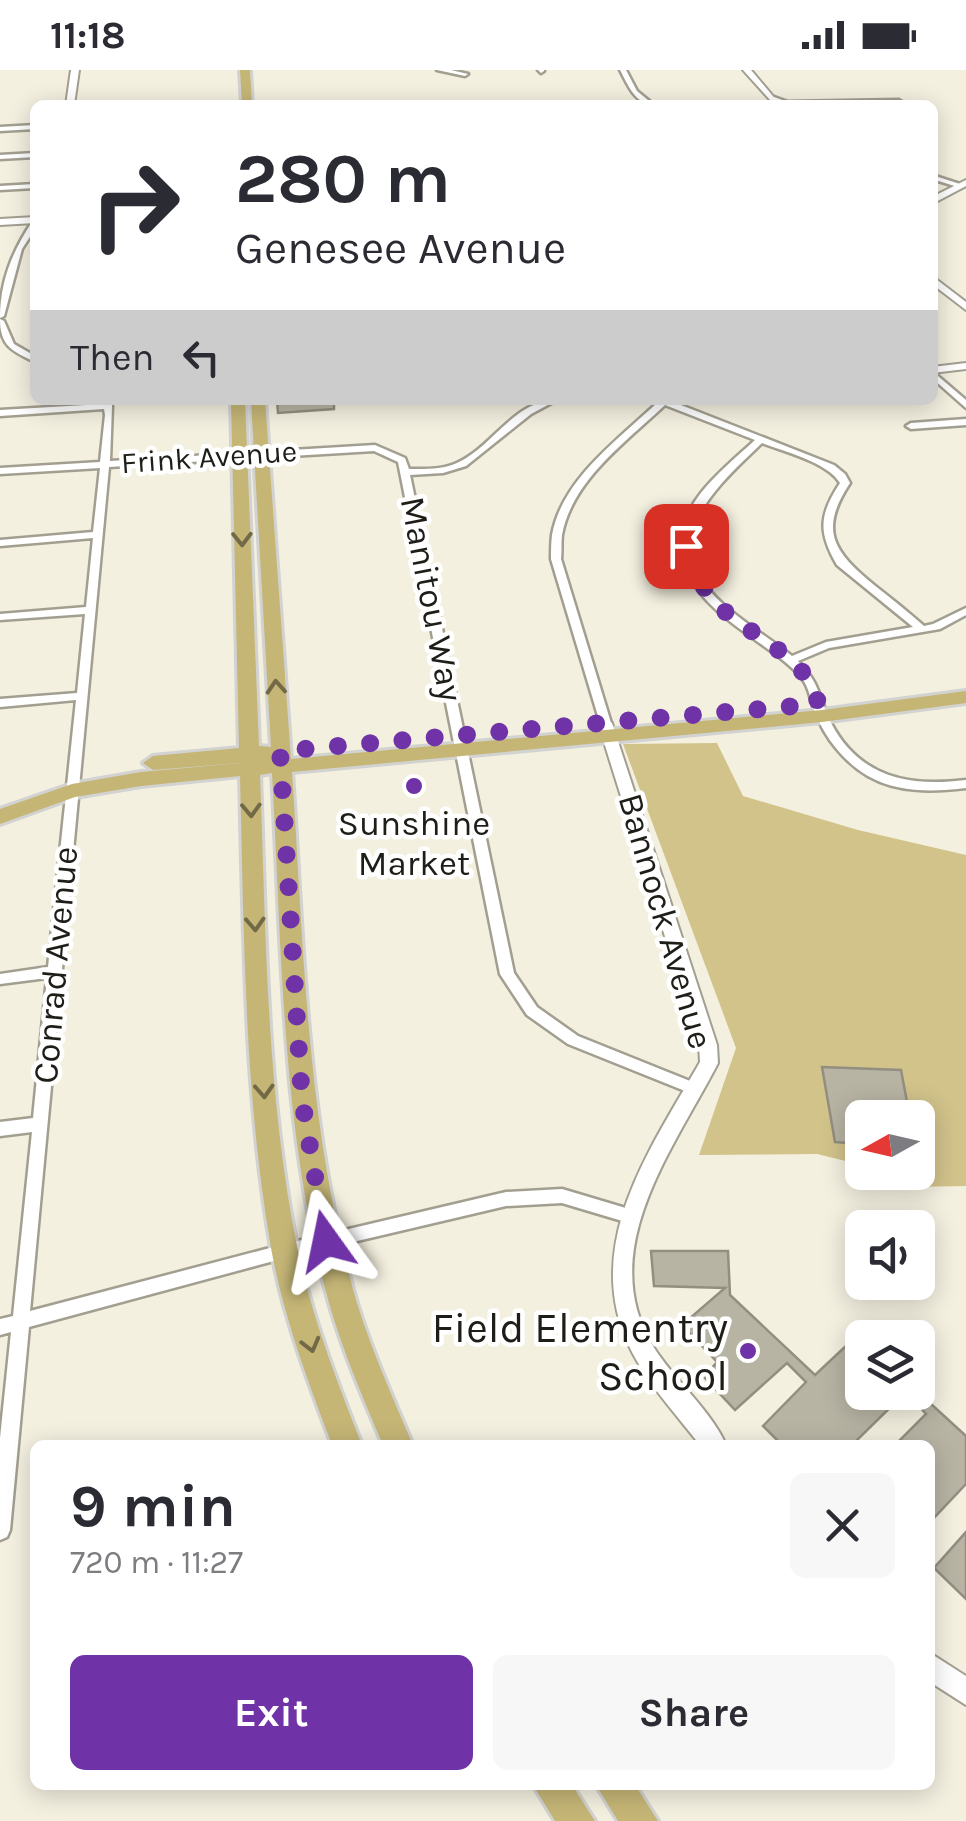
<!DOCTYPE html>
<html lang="en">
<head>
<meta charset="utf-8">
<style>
	:root { --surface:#fff; --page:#f7f7f7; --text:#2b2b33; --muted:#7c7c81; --accent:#6f32a7 }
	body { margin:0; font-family:Karla,sans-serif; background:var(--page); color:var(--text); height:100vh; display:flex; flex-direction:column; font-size:38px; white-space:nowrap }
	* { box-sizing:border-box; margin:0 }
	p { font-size:32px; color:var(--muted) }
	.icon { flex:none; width:55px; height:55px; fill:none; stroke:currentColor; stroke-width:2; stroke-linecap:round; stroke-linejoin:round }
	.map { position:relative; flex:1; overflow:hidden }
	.drawer { position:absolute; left:30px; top:1370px; width:905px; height:350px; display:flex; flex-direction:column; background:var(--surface); border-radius:15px; box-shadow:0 5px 25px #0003 }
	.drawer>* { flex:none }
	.hud { position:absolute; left:30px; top:30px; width:908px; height:305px; border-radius:15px; box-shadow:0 5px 25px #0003; background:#fff; color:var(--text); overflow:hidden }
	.needle { width:65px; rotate:262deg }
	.fabs { position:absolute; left:845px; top:1030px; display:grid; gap:20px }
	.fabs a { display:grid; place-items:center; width:90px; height:90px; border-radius:15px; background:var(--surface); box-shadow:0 5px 25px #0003; font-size:50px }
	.pin { position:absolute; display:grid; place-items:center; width:85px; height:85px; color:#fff; margin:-42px; border-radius:20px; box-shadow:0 5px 15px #0006 }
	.me { position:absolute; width:110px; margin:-55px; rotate:348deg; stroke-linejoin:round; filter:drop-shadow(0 0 8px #0008) }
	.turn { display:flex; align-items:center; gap:35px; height:210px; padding:0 40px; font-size:45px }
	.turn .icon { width:130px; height:130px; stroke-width:2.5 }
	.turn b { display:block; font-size:70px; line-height:85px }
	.then { display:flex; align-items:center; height:95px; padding:0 40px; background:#0003; gap:20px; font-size:38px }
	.round { display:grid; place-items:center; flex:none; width:105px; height:105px; border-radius:15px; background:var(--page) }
	.head { display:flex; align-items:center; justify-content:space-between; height:170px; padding:0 40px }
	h1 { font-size:60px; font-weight:700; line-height:75px }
	.action { display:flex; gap:20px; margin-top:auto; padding:20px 40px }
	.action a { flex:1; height:115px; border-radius:15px; background:var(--accent); color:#fff; font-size:40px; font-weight:700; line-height:115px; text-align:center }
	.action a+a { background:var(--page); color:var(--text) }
	.status { display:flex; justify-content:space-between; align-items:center; height:70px; padding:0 50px; background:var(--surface); direction:ltr }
	.status svg { height:28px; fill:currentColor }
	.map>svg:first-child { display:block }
	.green { fill:#d2c38b }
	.building { fill:#b8b4a4; stroke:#938f80; stroke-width:2.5 }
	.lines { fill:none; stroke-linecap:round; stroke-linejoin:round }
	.minor-casing { stroke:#a39f90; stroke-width:5 }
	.tertiary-casing { stroke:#a39f90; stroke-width:4 }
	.primary-casing { stroke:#d2d2d1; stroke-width:6 }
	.minor { fill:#fff; fill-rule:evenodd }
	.tertiary { fill:#fff; fill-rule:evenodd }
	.primary { fill:#c5b676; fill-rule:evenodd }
	.oneway { stroke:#726a46 }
	.route { stroke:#6f32a7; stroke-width:18; stroke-dasharray:0 32.4 }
	.poi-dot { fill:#6f32a7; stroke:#fff; stroke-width:4 }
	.labels { text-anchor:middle; stroke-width:9; stroke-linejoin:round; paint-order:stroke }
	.far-street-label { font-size:30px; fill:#1e1d17; stroke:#fff }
	.street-label { font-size:35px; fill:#1e1d17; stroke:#fff }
	.poi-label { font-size:35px; fill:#1e1d17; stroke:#fff }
	.near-poi-label { font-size:42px; fill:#1e1d17; stroke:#fff; text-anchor:end }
</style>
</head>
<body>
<div class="status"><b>11:18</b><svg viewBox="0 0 49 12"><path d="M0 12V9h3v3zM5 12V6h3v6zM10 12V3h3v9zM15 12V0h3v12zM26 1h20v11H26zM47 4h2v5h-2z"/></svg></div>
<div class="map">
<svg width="966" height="1751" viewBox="0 0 966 1751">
	<rect width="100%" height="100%" fill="#f4f0e0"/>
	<!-- green -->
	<path class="green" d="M717,673L743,726L858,760L966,785V1116L914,1117L909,1106L895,1103L918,1102V1048H862V1095L817,1084L699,1085L736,978L623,674Z"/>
	<!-- building -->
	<g class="building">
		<path d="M277,330H334V339L278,343Z"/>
		<path d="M822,997L901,1000L910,1048H862V1074L835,1072Z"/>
		<path d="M651,1181H728L730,1225L815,1305L862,1261V1322H906L852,1375H782L763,1356L806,1312L787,1293L735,1340L704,1307L717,1292L682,1255L725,1218L654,1216Z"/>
		<path d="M912,1322H918L966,1366V1414L930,1452V1375H895L926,1344L909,1325Z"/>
		<path d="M966,1462V1529L934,1498Z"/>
	</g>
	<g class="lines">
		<!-- minor casing -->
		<g class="minor-casing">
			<g id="minor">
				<path d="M437,0H451L468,4L465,6Z"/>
				<path d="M538,0H544V1L541,3Z"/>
				<path d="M620,0H626L637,21L654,35C635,34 628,15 620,0Z"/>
				<path d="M774,27L788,32L899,30L902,32L899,34L784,35L772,30Z"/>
				<path d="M309,33H342L345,35H306Z"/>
				<path d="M35,55V59L0,61V57Z"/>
				<path d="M35,83V87L0,89V85Z"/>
				<path d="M932,105L963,115L964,116L961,118L932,109Z"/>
				<path d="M35,114V118L0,120V116Z"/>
				<path d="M32,152H35V159L22,179L4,246L0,248C0,212 12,182 32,152Z"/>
				<path d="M0,249L4,251L14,274L35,286V292C12,281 0,276 0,249Z"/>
				<path d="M932,301L966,330V338L932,308Z"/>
				<path d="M103,330H111L112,336L110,391L375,375L405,388L409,399C424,399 442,400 457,393C493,377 514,330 557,330L531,344L466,396L443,403L410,405L514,903L537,937L578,966L700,1015L703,1019L700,1023L695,1025L568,974L527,945L500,904L398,392L374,381L109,397L30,1241L285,1174L506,1122L562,1119L629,1139L635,1141L637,1146L635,1151L629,1153L562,1133L506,1136L285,1188L29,1257L10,1460L7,1467L0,1470V1368L11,1262L0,1265V1249L13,1246L32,1062L0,1066V1052L33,1048L47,908L0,914V904L48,897L76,630L0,637V629L77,623L85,544L0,550V544L86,537L93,468L0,476V470L93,462L100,398L0,404V398L100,392L105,345L104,339L0,346V340L103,334Z"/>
				<path d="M656,330H668L834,395L845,404L850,413C818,461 834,482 874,515C891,528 908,542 924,556L933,554L966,538V545L940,559L829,578L798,591C821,615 818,626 831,653C860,708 909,717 966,710V718C933,722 898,723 868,706C844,692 825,668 815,642C811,632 810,622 805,613C800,604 791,597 784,591C747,561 682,530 681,474C680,431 726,397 755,370L665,335C627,371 572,410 562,465C561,473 562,481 561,489L611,653L605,657L601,656L551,489C551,481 551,473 552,465C562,409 619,369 658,332ZM762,373C785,382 827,392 840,413C819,445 818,462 837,495L913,557L826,572L792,586C769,568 744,553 723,534C653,472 714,419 762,373Z"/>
				<path d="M966,349V355L911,359L906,356L911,353Z"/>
			</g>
		</g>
		<!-- tertiary casing -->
		<g class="tertiary-casing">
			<g id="tertiary">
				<path d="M71,0H79L74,35H66Z"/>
				<path d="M743,0H751L777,31H771Z"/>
				<path d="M966,110V116L932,134V127Z"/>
				<path d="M35,147V153L0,155V149Z"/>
				<path d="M932,206L966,232V240L932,214Z"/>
				<path d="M966,293V299L932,303V297Z"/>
				<path d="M605,648L612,653L717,975L718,993C675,1077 594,1180 653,1276C673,1309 711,1340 726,1375H700C675,1343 646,1312 629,1276C581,1174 651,1078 700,992L699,975L598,653Z"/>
				<path d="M930,1583L966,1606V1635L930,1612Z"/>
			</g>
		</g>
		<!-- primary casing -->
		<g class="primary-casing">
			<g id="primary">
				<path d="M240,0H250L252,35H242Z"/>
				<path d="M231,330H245L259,676L271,677L251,330H265L291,689L822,640L966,621V633L822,652L292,702C304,878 306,1061 357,1233C372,1282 393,1328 413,1375H383C363,1328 343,1282 329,1233C281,1062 282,879 272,703L260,705C266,862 266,1026 298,1181C312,1247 337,1312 362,1375H332C308,1312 283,1245 271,1178C244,1023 244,864 240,706L141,716L75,727L0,754V739L72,714L141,702L240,693L153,700L143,693L153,686L239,678Z"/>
				<path d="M533,1715H572L595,1751H555Z"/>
				<path d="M596,1715H635L658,1751H618Z"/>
			</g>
		</g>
		<!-- minor -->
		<use href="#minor" class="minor"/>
		<!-- tertiary -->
		<use href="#tertiary" class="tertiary"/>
		<!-- primary -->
		<use href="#primary" class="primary"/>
	</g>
	<!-- one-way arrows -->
	<defs><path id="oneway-chevron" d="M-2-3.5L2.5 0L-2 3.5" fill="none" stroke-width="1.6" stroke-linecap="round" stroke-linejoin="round" transform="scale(2.5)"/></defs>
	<g class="oneway">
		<use href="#oneway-chevron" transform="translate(242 469) rotate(89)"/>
		<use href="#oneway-chevron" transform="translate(276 617) rotate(-94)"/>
		<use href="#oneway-chevron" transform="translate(251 740) rotate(88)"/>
		<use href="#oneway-chevron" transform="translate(255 854) rotate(87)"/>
		<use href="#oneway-chevron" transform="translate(264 1021) rotate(87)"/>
		<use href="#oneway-chevron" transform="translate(311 1275) rotate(75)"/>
	</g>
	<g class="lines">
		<!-- route -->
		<path class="route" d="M326,1171L302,1030L280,681L818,634C811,589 750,566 720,537C703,519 692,500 686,476"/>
	</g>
	<!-- markers -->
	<g class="poi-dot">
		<circle cx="414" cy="716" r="10"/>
		<circle cx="748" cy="1281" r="10"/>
	</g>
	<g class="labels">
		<!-- far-street labels -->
		<g class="far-street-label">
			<text transform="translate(209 387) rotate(-4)" y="10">Frink Avenue</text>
		</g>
		<!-- street labels -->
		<g class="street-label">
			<text transform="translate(432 529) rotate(79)" y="12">Manitou Way</text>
			<text transform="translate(666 851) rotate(74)" y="12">Bannock Avenue</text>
			<text transform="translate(55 895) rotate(-85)" y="12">Conrad Avenue</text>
		</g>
		<!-- poi labels -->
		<g class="poi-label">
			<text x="414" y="765">Sunshine<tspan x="414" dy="40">Market</tspan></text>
		</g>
		<!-- near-poi labels -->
		<g class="near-poi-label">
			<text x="728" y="1272">Field Elementry<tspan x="728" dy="48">School</tspan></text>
		</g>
	</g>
</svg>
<div class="fabs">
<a><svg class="needle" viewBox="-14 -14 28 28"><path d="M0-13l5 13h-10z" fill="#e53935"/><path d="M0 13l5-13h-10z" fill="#7c7c81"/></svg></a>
<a><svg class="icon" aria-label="sound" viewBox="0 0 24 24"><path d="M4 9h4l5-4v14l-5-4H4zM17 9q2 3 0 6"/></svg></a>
<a><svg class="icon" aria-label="layers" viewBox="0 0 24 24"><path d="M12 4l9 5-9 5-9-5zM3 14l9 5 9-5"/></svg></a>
</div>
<div class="pin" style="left:686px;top:476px;background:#d93025"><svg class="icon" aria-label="arrive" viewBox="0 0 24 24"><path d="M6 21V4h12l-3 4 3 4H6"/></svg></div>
<svg class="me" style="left:326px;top:1171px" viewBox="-20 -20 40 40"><path d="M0-17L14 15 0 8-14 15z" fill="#6f32a7" stroke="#fff" stroke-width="4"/></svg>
<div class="hud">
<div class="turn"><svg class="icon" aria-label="right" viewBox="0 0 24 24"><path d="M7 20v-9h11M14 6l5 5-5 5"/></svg><div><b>280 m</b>Genesee Avenue</div></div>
<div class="then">Then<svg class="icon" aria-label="left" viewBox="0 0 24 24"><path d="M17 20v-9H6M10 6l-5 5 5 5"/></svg></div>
</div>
<section class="drawer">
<div class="head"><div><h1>9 min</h1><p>720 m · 11:27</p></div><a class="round"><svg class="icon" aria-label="close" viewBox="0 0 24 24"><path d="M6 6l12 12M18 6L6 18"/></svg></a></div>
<div class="action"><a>Exit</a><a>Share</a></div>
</section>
</div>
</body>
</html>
